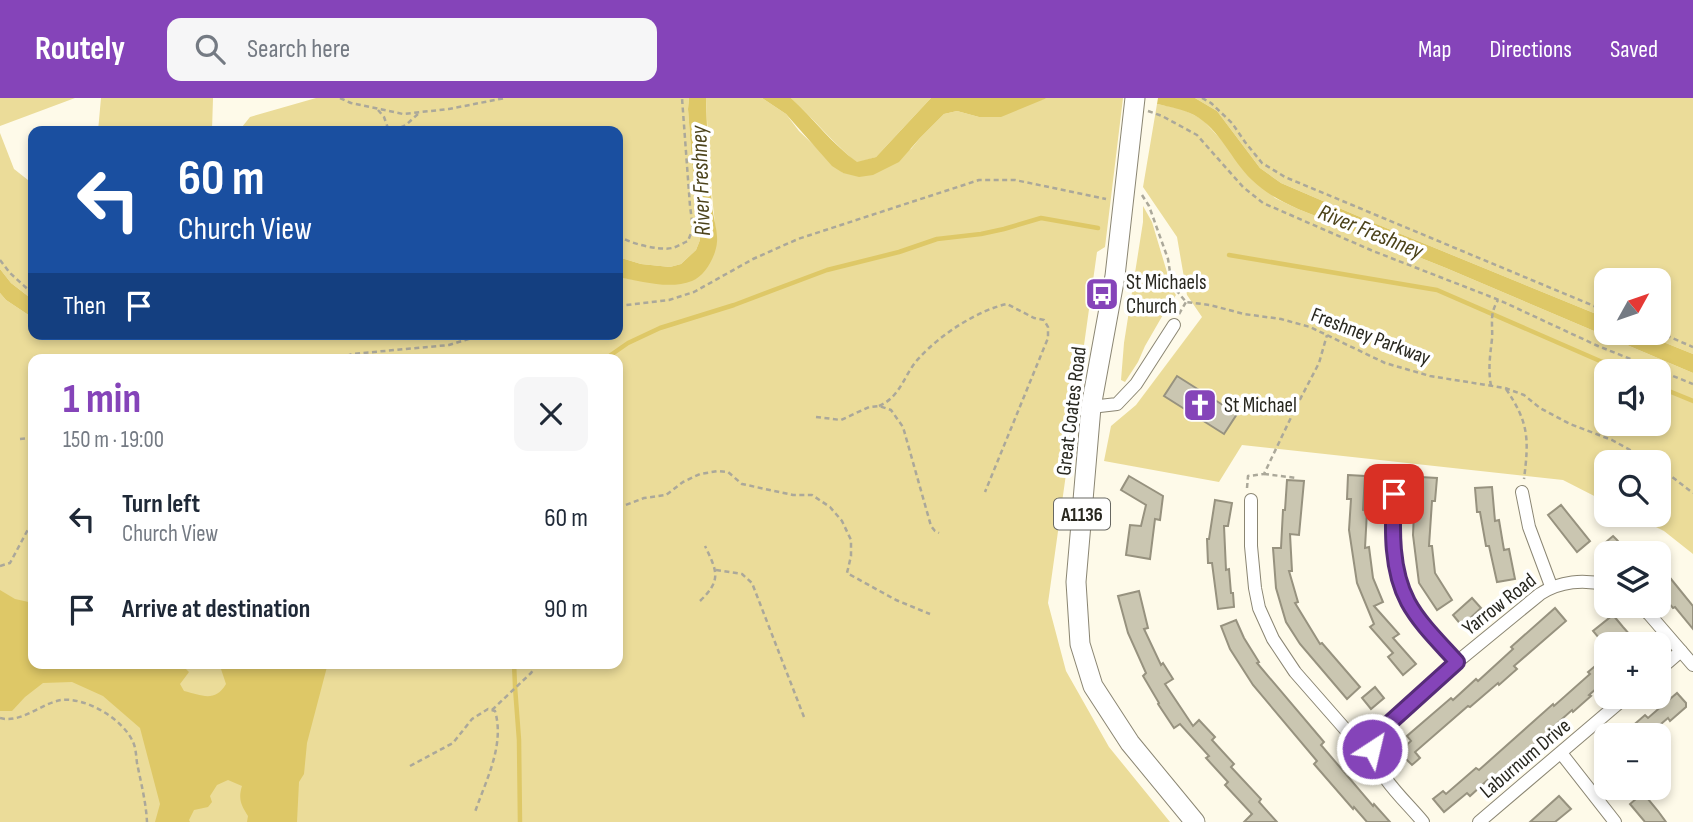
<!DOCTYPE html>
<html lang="en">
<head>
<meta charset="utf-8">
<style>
	:root { --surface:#fff; --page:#f6f6f7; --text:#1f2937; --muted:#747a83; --accent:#8544b9 }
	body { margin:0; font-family:"Sofia Sans Condensed",sans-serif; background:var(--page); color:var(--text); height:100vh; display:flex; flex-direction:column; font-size:26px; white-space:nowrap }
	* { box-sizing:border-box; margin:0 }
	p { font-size:23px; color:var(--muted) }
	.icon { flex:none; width:38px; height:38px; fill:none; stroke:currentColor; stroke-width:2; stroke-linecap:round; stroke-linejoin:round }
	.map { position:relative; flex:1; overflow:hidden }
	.side { position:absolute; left:28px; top:256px; width:595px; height:315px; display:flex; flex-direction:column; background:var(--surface); border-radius:14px; box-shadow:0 4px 10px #0003 }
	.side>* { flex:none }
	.banner { position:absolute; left:28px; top:28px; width:595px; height:214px; border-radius:14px; box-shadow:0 4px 10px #0003; background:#1a4fa0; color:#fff; overflow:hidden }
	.needle { width:46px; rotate:50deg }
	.buttons { position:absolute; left:1594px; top:170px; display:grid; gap:14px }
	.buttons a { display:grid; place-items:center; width:77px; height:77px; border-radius:14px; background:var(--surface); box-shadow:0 4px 10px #0003; font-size:35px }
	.pin { position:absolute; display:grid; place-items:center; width:60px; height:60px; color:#fff; margin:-30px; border-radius:14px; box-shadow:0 4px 10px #0006 }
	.me { position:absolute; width:77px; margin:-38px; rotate:35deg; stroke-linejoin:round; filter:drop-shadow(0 0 5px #0008) }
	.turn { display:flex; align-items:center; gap:24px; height:147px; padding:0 35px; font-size:32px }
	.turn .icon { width:91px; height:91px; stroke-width:2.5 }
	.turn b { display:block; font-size:49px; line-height:60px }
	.then { display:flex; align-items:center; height:66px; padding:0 35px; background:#0003; gap:14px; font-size:26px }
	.round { display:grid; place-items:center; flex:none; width:74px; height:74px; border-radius:14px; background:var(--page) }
	.headline { display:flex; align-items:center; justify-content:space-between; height:119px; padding:0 35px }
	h1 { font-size:42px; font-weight:700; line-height:52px; color:var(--accent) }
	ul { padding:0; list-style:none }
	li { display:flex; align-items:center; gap:21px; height:91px; padding:0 35px }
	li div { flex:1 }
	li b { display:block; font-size:26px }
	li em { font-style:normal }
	header { display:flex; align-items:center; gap:42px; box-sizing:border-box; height:98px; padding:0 35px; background:var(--accent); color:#fff }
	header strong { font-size:33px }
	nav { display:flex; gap:38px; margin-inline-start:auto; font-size:24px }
	.search { width:490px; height:63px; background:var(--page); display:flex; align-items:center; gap:18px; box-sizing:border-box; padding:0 24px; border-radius:14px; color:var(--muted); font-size:26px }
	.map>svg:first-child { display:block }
	.green { fill:#ebdc99; fill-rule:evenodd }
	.water { fill:#dec867 }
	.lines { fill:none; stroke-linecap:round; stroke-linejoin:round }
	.stream { stroke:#dec867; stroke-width:4.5 }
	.building { fill:#cac6b1; stroke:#97927f; stroke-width:2 }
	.street-casing { stroke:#8b8673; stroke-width:14 }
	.primary-casing { stroke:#8b8673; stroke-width:21 }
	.path { stroke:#aba89a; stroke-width:2.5; stroke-dasharray:5 3.5; stroke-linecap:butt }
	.street { stroke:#fff; stroke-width:12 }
	.primary { stroke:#fff; stroke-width:19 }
	.route-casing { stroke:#562c78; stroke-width:18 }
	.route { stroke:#8544b9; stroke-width:12 }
	.labels { text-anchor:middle; stroke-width:7; stroke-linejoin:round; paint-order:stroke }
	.shield { fill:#fff; stroke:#686862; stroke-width:2 }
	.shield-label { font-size:19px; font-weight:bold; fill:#28271f }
	.poi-label { font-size:21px; fill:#28271f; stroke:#fff; text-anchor:start }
	.street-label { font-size:21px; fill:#28271f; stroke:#fff }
	.water-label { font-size:23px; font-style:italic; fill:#4c431a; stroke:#fff }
</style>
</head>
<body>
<header>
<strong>Routely</strong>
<div class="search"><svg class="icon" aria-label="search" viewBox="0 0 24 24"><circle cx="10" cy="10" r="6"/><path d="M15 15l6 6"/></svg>Search here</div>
<nav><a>Map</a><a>Directions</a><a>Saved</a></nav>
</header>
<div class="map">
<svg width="1693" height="724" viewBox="0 0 1693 724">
	<rect width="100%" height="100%" fill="#fefae9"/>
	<!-- green -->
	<g class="green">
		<path d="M0,0H75L0,28Z"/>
		<path d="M101,0H213L212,33H98Z"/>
		<path d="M316,0H689L688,11L696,120L700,142L696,152L681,166L670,169L641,166L618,159V33H241L242,29L250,19Z"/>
		<path d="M706,0H762L786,16L799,33L843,75L911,51L920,40L944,16L957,13L979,19L1047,0H1123L1105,149L1097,154L1048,505L1066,573L1109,649L1170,724H0V195L6,202L33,220V236H618V179L655,185L717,144C711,96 708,48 706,0ZM33,261H618V565H33Z"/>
		<path d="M791,0H931L876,59L857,65C833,45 814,21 791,0Z"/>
		<path d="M1195,0H1693V256L1641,235L1659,234V182H1606V220L1374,125L1281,85L1260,70L1217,13Z"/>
		<path d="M1157,6L1182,11L1202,21L1275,100L1298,111L1446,170L1693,275V456L1664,433L1632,417L1659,416V364H1606V404L1563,382L1242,347L1219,384L1104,363L1111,328L1136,307L1202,219L1187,197L1177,139L1143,89ZM1606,273H1659V326H1606Z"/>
		<path d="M0,35L14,71L33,86V202L11,185L0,171Z"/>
		<path d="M1143,108L1152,124L1172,191L1176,197L1164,215L1145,248L1138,264L1125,284L1121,282L1124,245L1143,124Z"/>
	</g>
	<!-- water -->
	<g class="water">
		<path d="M689,0H706C707,36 709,72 712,107C713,119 718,133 717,144C716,158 705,178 692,183C669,192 641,183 618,179V159L641,166L670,169L681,166L696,152L700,142L696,120L688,11Z"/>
		<path d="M762,0H791C814,21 832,46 857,64L876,59L931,0H1047L1001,19H979L957,13L944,16L920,40L899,64L873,77L859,79L843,75L832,68L786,16Z"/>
		<path d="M1158,0H1195L1217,13L1260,70L1281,85L1374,125L1606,220V234L1641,235L1693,256V275L1446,170L1298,111C1281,103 1265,95 1252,82C1231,62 1220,31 1194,17C1183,11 1170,9 1157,6Z"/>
		<path d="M0,171L11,185L33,202V220L6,202L0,195Z"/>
		<path d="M0,492L15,501L33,505V565H180L189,574L180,586L184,593C201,597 215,605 226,586L219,565H328L307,645L304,676L299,684L297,724H247L248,718C241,707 238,701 242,688L228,682L217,687L210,698L212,704L208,709L194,712L189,722L190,724H155L160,706L140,630L103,598L72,584L43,585L25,599L12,613H0Z"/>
	</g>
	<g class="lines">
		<!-- stream -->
		<g class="stream">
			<path d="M1229,157L1437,192L1623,273"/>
			<path d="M605,261L628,245L660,230L734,207L827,172L899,154L937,141L981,136L1004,131L1041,120L1098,130"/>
			<path d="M1659,289L1693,303"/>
			<path d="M514,565L515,588"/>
			<path d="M515,589L519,642L520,724"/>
		</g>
	</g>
	<!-- building -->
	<g class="building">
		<path d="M1177,278L1237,316L1224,336L1164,298Z"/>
		<path d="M1348,377L1365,378L1363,412L1367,413L1365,450L1369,449L1373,480L1383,504L1374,508L1399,536L1393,540L1416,566L1403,577L1388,559L1393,555L1370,529L1374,526L1357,485L1349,432L1351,401H1347Z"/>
		<path d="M1129,378L1163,398L1160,422L1155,421L1150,461L1126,457L1130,427L1141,428L1146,407L1121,392Z"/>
		<path d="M1420,379L1437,380L1435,403H1432L1429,448H1432L1435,475L1452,502L1437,512L1419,485L1413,437L1414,414H1418Z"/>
		<path d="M1287,382L1304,383L1299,437L1290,436L1292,473H1289L1298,504L1295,505L1320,546L1322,545L1360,589L1347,601L1300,546L1286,524L1276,490L1273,450H1281L1283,412H1285Z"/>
		<path d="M1492,389L1495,423L1499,422L1504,452L1509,451L1515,481L1497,484L1489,448H1486L1480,414H1477L1475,390Z"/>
		<path d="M1215,402L1232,405L1228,428H1224L1226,472L1229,471L1231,495H1233L1234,509L1218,511L1212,465H1208L1207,441H1209Z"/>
		<path d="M1561,407L1590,443L1577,454L1548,417Z"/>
		<path d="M1613,438L1617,442L1628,455H1605L1600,449Z"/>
		<path d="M1659,475L1667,484L1671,481L1693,508V531L1675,509L1673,510L1659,494Z"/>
		<path d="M1139,493L1148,530L1144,531L1161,567L1163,565L1173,581L1165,586L1193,628L1199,622L1215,639L1212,642L1234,666L1231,669L1261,701L1259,704L1277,724H1244L1252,716L1225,687L1228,684L1206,660L1209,658L1180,626L1174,630L1158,606L1159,605L1143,578L1146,575L1128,535L1118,498Z"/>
		<path d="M1472,500L1481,510L1462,528L1453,517Z"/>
		<path d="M1555,510L1566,523L1514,568L1517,571L1499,587L1498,585L1470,609L1468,608L1415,654L1420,660L1412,667L1399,654L1411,643L1407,638L1451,600L1453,602L1476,581L1478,583L1513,551L1511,549Z"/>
		<path d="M1613,517L1623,529L1638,546H1604L1593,533Z"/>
		<path d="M1236,522L1244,540L1259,564L1257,565L1324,644L1321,647L1373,708L1374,706L1390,724H1367L1354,709L1353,711L1314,666L1317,663L1253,587L1230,551L1221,528Z"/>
		<path d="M1606,559V582L1589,597L1591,598L1573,614L1572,612L1494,682L1491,679L1470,698L1467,695L1444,714L1433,701L1443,693L1446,696L1476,670L1479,672L1553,606L1554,608L1590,576L1588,574Z"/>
		<path d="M1375,589L1384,600L1371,611L1362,600Z"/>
		<path d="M1677,595L1686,605V609L1670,623L1668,620L1648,637H1622L1645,617L1648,620Z"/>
		<path d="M1643,695L1658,713L1666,724H1645L1630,706Z"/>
		<path d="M1559,698L1571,711L1555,724H1530Z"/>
	</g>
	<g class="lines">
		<!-- street casing -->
		<g class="street-casing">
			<g id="street">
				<path d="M1091,309L1117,306L1136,286L1174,227"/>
				<path d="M1522,394L1529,429L1551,488"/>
				<path d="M1394,396C1392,432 1391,472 1408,504C1420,526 1440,545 1457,564"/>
				<path d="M1251,402V448L1255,490L1259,510L1273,541L1295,574L1352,639L1372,651C1378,680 1405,702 1423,724"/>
				<path d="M1639,508L1649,516L1693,567"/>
				<path d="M1659,572L1681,553"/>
				<path d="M1372,651L1375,642L1385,630L1457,564L1540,496C1560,483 1584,481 1606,487"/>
				<path d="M1561,655L1615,724"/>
				<path d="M1479,724L1627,598"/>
			</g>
		</g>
		<!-- primary casing -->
		<g class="primary-casing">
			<path id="primary" d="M1135,0L1115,178L1091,309L1076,484L1080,546L1093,588L1130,645L1195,724"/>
		</g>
		<!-- path -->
		<g class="path">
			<path d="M340,0L351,5L403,16L449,11L505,0"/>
			<path d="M1202,0L1211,5L1232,25L1245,44L1262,65L1285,79L1606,213"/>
			<path d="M378,12L384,19L389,33"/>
			<path d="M1148,13L1162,18L1197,37L1243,89L1263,105L1373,153L1499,202L1598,248L1693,286"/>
			<path d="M393,33L406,27L419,15"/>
			<path d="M1142,97L1149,108L1168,161L1172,187L1186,204L1210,207L1244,216L1281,221L1310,229L1385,265L1430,278L1505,290L1524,297L1540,310L1570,326L1612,342L1652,364"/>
			<path d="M618,137C626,145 660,153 672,150C677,149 683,145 688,143L693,130L690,108L682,0"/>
			<path d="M0,162L10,175L33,196"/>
			<path d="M618,208L669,202L694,194L753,161L798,141L979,82H1015L1106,101"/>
			<path d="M1179,216L1186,204"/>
			<path d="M1658,234L1693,249"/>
			<path d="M339,261L352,256L449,247L485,236"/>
			<path d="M1491,288C1488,271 1490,258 1492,241C1493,225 1489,217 1498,202"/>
			<path d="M1506,291C1529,325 1529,341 1524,381"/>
			<path d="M879,308C902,298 904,275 920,259C940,237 978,212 1007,206L1034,220L1044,222L1048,229V240L985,394"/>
			<path d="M816,319L841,322L869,309L879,308L891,312L903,329L931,428L935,433L939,435"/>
			<path d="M20,341L33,340"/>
			<path d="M1659,369L1693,395"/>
			<path d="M1264,376L1297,380"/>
			<path d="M1247,390L1248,378L1264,376L1295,311L1319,265L1327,237"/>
			<path d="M618,410L644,400L666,397L683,384L700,376L718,373L728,374L742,386L793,397H812L830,409L842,423L851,442V458L847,475L896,502L930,516"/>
			<path d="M0,468L10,465L33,422"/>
			<path d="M716,472L742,476L752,485L804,619"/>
			<path d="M700,503C722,482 717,473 705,448"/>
			<path d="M492,612L531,575L538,565"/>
			<path d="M0,620C21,626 42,605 61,602C86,599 123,621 133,644C136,650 136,658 137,665C141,685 146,704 147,724"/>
			<path d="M410,668L453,645L472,621L488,611L495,613C505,647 486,682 475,714"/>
		</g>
		<!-- street -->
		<use href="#street" class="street"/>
		<!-- primary -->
		<use href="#primary" class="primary"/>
	</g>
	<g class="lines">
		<!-- route casing -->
		<g class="route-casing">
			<path id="route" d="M1372,651L1376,642L1385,629L1457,564C1440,545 1420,526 1408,504C1391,472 1392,432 1394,396"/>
		</g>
		<!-- route -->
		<use href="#route" class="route"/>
	</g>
	<!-- icons -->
	<defs>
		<g id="bus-square" transform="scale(1.75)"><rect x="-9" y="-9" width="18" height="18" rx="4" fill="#8544b9" stroke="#fff"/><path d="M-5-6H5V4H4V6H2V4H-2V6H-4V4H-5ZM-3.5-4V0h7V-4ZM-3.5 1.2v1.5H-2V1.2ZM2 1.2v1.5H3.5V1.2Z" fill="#fff"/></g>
		<g id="church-square" transform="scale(1.75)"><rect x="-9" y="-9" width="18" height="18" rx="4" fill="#8544b9" stroke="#fff"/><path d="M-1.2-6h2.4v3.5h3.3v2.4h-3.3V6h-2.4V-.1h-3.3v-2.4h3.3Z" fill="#fff"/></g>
	</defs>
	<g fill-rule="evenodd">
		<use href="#bus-square" x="1102" y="196"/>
		<use href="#church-square" x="1200" y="307"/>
	</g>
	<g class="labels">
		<!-- shield labels -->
		<rect class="shield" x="1054" y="400.5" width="56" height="31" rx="5"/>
		<g class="shield-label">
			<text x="1082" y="423">A1136</text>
		</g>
		<!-- poi labels -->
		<g class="poi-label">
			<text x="1126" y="191">St Michaels<tspan x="1126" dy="24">Church</tspan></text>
			<text x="1224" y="314">St Michael</text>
		</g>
		<!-- street labels -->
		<g class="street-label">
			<text transform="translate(1371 238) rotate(21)" y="7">Freshney Parkway</text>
			<text transform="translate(1071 313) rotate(-83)" y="7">Great Coates Road</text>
			<text transform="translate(1499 506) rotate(-38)" y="7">Yarrow Road</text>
			<text transform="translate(1525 660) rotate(-40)" y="7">Laburnum Drive</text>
		</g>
		<!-- water labels -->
		<g class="water-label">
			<text transform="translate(700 83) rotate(-92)" y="8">River Freshney</text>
			<text transform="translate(1371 133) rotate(22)" y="8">River Freshney</text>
		</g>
	</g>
</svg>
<div class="buttons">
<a><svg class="needle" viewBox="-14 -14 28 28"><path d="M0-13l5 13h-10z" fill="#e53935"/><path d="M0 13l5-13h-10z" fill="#747a83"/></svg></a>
<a><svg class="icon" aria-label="sound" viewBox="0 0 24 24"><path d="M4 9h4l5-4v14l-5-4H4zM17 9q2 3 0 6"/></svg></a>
<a><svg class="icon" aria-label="search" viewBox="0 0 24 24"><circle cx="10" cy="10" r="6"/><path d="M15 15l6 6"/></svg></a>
<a><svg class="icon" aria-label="layers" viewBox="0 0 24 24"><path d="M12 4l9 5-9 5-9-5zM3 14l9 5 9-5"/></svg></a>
<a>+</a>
<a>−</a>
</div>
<div class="pin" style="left:1394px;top:396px;background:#d93025"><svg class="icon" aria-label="arrive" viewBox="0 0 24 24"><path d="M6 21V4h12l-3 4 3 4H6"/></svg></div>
<svg class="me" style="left:1372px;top:651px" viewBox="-20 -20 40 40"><circle r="17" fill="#8544b9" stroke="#fff" stroke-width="3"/><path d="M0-11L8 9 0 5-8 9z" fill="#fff"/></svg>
<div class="banner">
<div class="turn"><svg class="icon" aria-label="left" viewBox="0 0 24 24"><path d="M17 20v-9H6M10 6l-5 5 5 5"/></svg><div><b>60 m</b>Church View</div></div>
<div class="then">Then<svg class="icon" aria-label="arrive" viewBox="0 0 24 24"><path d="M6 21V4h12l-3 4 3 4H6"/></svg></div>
</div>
<section class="side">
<div class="headline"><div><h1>1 min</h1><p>150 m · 19:00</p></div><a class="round"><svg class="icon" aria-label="close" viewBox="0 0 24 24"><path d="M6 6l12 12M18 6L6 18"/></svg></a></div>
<ul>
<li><svg class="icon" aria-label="left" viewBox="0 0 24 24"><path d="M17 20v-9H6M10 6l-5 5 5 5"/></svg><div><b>Turn left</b><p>Church View</p></div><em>60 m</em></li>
<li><svg class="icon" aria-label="arrive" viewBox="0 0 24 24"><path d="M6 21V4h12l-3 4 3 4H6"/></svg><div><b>Arrive at destination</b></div><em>90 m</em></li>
</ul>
</section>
</div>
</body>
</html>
